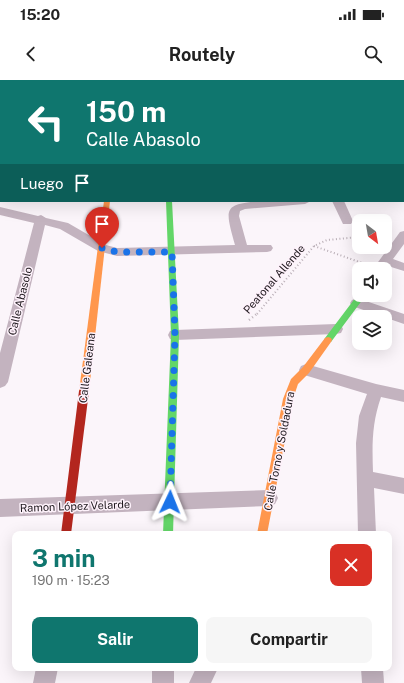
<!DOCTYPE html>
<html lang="es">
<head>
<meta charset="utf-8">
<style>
	:root { --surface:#fff; --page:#f6f6f6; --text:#222; --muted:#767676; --accent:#0f766e }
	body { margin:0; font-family:"Public Sans",sans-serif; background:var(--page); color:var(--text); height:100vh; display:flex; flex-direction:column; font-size:15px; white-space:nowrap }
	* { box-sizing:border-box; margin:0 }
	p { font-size:13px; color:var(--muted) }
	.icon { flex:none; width:22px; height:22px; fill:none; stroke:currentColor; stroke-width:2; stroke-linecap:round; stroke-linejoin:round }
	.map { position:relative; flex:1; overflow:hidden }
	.sheet { position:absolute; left:12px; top:451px; width:380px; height:140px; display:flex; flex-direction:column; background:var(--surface); border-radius:8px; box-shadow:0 4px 16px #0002 }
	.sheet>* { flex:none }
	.top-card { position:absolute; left:0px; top:0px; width:404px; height:122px; box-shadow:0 4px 16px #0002; background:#0f766e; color:#fff; overflow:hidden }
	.needle { width:26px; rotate:149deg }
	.fabs { position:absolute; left:352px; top:134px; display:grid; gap:8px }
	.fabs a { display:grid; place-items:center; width:40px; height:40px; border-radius:8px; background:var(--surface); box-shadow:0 4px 16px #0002; font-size:20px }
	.pin { position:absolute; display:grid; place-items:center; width:34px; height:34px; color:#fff; margin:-41px -17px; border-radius:50% 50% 50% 0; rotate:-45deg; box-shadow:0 0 4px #0007 }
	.pin .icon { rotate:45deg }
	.me { position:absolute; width:44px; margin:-22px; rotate:2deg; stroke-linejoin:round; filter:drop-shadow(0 0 3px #0008) }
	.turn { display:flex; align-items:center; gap:14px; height:84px; padding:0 20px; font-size:18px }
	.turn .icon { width:52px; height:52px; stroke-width:2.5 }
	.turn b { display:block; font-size:28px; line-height:34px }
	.then { display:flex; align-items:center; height:38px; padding:0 20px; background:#0003; gap:8px; font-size:15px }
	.round { display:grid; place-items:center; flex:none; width:42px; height:42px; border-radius:8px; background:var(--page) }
	.summary { display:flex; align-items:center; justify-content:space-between; height:68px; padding:0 20px }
	h1 { font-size:24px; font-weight:700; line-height:30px; color:var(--accent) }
	.button { display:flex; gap:8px; margin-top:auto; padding:8px 20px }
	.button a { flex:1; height:46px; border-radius:8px; background:var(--accent); color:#fff; font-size:16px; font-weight:700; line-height:46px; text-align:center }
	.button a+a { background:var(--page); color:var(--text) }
	.status { display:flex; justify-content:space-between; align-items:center; height:28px; padding:0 20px; background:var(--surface); direction:ltr }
	.status svg { height:11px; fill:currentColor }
	header { display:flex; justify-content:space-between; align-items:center; height:52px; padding:0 20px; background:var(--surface); font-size:18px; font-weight:700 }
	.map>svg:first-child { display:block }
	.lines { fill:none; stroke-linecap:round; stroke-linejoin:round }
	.path-far1 { stroke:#b9aeb6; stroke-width:2; stroke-dasharray:1 2.5; stroke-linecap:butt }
	.path { stroke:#b9aeb6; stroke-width:2.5; stroke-dasharray:1 3; stroke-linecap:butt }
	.street { fill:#c3b3bf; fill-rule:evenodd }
	.fast { fill:#63d668; fill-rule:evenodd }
	.slow { fill:#ff974d; fill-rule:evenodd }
	.jam { fill:#b3261e; fill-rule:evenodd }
	.route { stroke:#1a73e8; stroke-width:7; stroke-dasharray:0 12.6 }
	.labels { text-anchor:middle; stroke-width:3; stroke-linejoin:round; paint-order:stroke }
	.street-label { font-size:11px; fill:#1d171c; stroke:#fef2fb }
</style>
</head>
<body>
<div class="status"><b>15:20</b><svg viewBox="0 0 49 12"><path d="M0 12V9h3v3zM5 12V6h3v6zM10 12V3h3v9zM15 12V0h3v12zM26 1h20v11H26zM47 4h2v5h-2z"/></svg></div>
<header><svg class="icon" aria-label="back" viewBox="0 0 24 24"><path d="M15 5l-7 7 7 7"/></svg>Routely<svg class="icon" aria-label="search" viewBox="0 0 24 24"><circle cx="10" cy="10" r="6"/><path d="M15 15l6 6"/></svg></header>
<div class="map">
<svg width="404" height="603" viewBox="0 0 404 603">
	<rect width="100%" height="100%" fill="#fbf5fa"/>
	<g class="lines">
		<!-- path-far1 -->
		<g class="path-far1">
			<path d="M314,166L368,185"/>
			<path d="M257,234L314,166L327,160L359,157"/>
		</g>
		<!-- path -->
		<path class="path" d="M249,240L258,233"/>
		<!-- street -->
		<g class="street">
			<rect x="24" y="0" width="11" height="1"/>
			<rect x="182" y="0" width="8" height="1"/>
			<rect x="230" y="0" width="8" height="1"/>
			<rect x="275" y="0" width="9" height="1"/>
			<path d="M329,0H363L329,1Z"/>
			<path d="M1,11V17L0,18V12Z"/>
			<rect x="403" y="23" width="1" height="6"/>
			<rect x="403" y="51" width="1" height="6"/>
			<rect x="0" y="70" width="1" height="7"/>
			<rect x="403" y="80" width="1" height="6"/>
			<rect x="403" y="110" width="1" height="6"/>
			<path d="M263,121H311L305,124L245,129L240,131L239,136L247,165H271L273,168L271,171L267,172L117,176L98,171L60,149L45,145L8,302L5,306L0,308V273L34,143L0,135V127L38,136L41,135L46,138L68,143L106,165L117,168L235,165C225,128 222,124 263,121Z"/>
			<path d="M332,121H344L353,141L351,144H343Z"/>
			<path d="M404,151V164L393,179L404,183V191L388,186L385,190L373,189L400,152Z"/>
			<path d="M357,218L404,234V244L352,226L350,223L352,220Z"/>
			<path d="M336,244L341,245L343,249L341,253L336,254L175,260L170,259L168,255L170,251L175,250Z"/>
			<path d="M306,284L376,304L404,310V322L381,317C372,343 372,364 373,392L404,398V414L374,408L376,454H358L356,363L359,336L367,314L301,294L299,290L301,286Z"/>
			<path d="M269,410L275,412L278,418L275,424L269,426L0,437V419Z"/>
			<path d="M36,588H58L55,603H33Z"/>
			<rect x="152" y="588" width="22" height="15"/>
			<path d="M196,588H218L211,603H189Z"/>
			<path d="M361,588H383L384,603H362Z"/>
		</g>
		<!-- fast -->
		<g class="fast">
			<path d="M166,121H172L179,255L173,454H163L171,255Z"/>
			<path d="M359,213V215H366L331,262H325L324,260L325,258Z"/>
		</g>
		<!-- slow -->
		<g class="slow">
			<path d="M104,121H110L89,311L87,314H81L79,311Z"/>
			<path d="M328,257L331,258L332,260L331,262L309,293L298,304L293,319L267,454H257L283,319L291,299L303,287L325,258Z"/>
		</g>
		<!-- jam -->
		<path class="jam" d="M84,307L87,308L89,311L71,454H61L79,311L81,308Z"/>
	</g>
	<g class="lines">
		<!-- route -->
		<path class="route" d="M102,168L117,172H172L175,255L170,422"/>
	</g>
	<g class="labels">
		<!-- street labels -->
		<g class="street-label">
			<text transform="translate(274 199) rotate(-49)" y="4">Peatonal Allende</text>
			<text transform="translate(20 221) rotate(-76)" y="4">Calle Abasolo</text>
			<text transform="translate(87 288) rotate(-83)" y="4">Calle Galeana</text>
			<text transform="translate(279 371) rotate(-79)" y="4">Calle Torno y Soldadura</text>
			<text transform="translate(75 426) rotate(-2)" y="4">Ramon López Velarde</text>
		</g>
	</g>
</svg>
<div class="fabs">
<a><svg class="needle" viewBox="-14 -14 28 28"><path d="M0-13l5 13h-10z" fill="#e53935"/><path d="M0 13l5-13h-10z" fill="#767676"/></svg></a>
<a><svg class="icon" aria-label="sound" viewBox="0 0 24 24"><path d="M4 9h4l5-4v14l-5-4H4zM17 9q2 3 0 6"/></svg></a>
<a><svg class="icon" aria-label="layers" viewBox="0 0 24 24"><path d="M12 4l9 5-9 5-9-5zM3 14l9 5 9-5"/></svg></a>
</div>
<div class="pin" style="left:102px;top:168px;background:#d93025"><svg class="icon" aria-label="arrive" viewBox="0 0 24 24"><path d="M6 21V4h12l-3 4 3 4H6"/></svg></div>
<svg class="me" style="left:170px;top:422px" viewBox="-20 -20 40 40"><path d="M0-17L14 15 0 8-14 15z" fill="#1a73e8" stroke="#fff" stroke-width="4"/></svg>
<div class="top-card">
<div class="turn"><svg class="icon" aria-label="left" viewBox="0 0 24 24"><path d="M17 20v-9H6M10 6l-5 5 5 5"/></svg><div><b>150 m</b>Calle Abasolo</div></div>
<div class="then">Luego<svg class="icon" aria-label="arrive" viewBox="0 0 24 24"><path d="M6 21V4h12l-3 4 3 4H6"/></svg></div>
</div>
<section class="sheet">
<div class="summary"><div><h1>3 min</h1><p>190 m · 15:23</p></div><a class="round" style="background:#d93025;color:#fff"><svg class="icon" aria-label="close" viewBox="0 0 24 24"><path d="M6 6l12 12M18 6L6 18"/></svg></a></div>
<div class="button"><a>Salir</a><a>Compartir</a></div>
</section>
</div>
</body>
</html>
